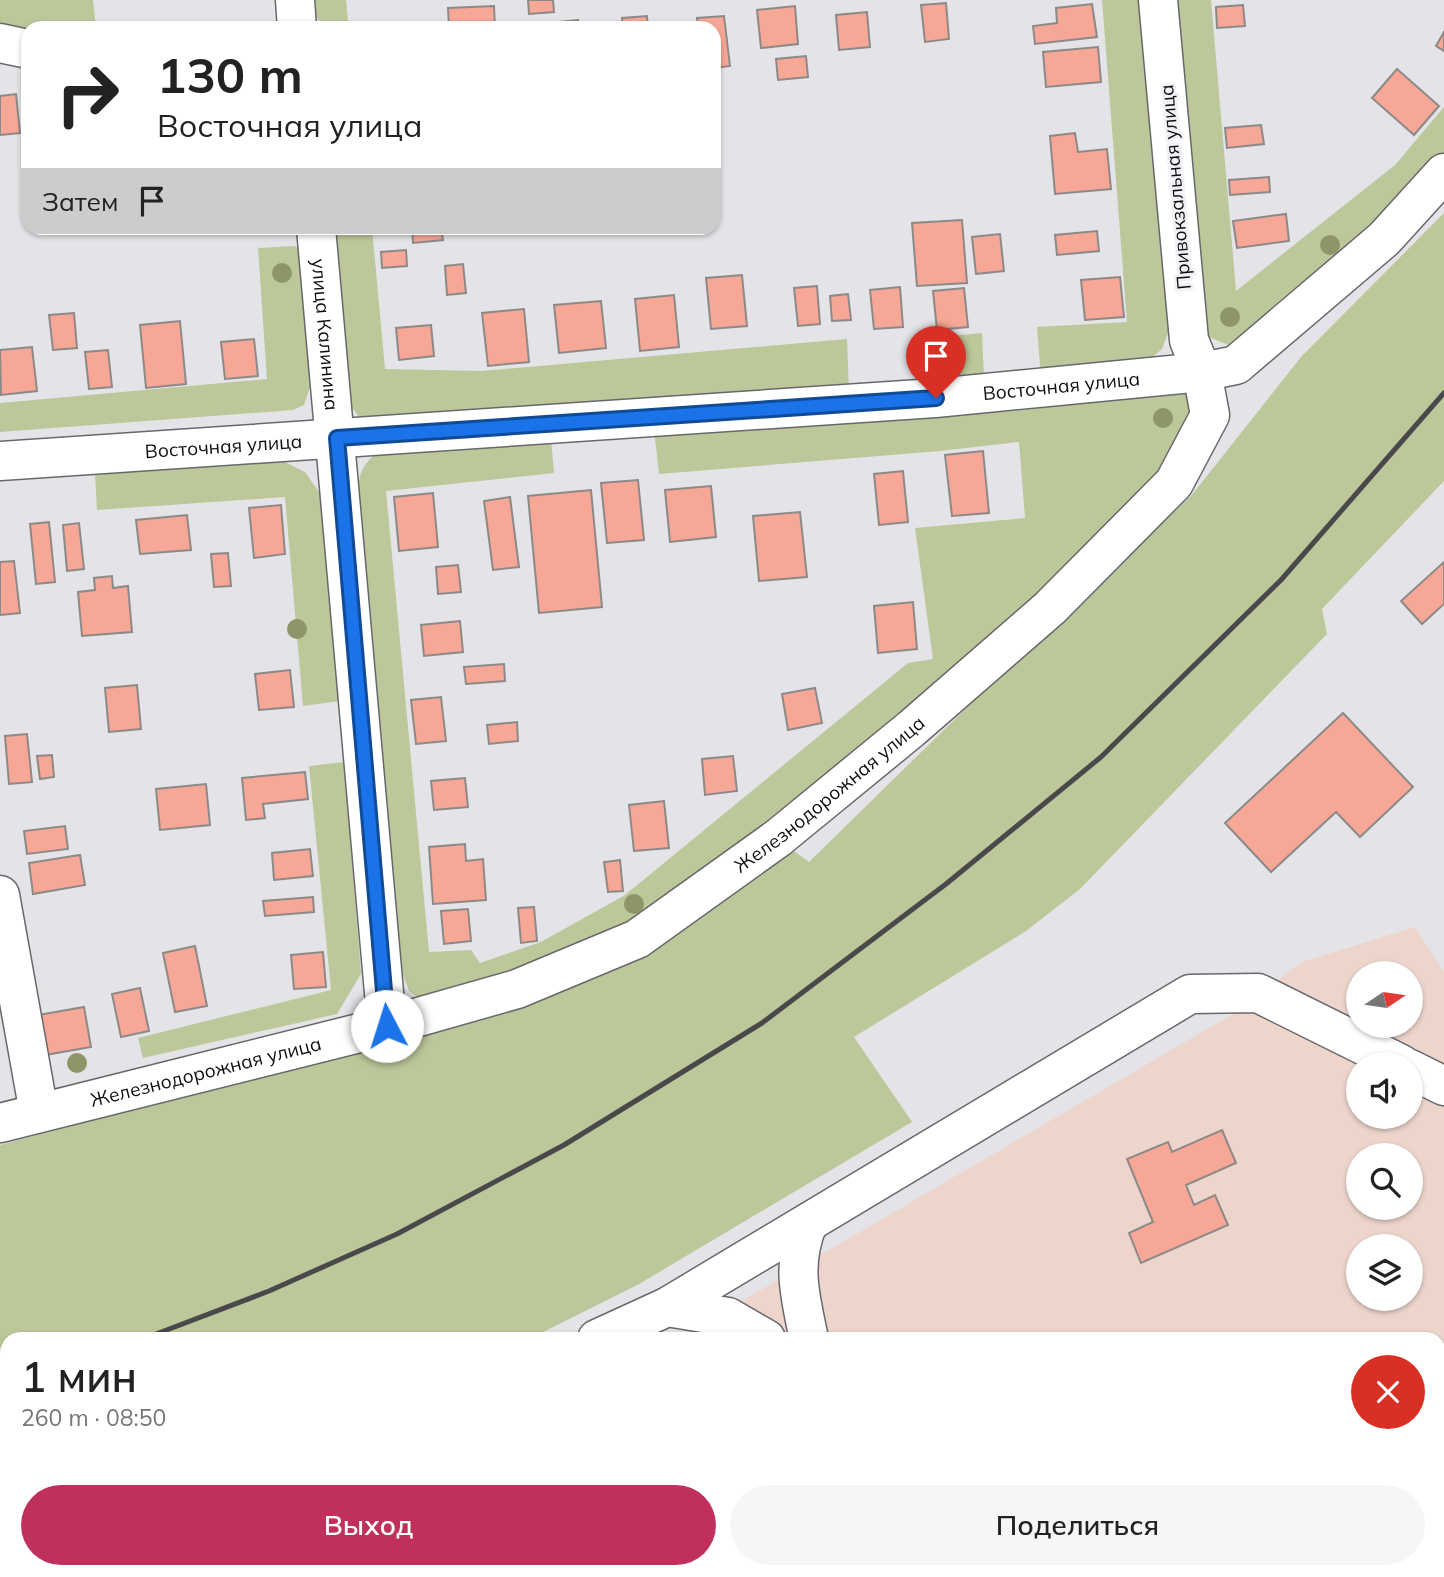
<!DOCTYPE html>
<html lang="ru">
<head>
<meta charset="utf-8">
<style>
	:root { --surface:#fff; --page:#f6f6f6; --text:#222; --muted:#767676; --accent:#bf315c }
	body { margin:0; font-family:Mulish,sans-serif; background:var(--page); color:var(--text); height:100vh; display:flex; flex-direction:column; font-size:26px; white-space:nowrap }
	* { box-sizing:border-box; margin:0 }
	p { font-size:23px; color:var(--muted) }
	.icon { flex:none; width:38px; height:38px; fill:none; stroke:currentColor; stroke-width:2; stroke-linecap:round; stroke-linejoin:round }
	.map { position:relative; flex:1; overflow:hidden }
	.side { position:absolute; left:0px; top:1332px; width:1446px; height:247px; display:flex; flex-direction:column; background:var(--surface); border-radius:21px 21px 0 0; box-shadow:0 2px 5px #0004 }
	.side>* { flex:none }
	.guide { position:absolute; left:21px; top:21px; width:700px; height:214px; border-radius:21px; box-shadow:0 2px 5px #0004; background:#fff; color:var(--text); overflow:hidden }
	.needle { width:46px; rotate:77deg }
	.buttons { position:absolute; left:1346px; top:961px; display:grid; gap:14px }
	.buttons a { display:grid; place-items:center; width:77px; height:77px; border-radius:50%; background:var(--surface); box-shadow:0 2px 5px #0004; font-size:35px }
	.pin { position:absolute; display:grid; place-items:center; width:60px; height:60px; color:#fff; margin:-72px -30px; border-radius:50% 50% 50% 0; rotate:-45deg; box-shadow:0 0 7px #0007 }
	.pin .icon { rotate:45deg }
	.me { position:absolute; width:77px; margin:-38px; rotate:355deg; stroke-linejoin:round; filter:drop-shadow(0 0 5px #0008) }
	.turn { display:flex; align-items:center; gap:24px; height:147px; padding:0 21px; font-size:32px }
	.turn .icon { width:91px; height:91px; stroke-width:2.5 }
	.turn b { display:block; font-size:49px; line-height:60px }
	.then { display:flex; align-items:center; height:66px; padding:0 21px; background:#0003; gap:14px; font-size:26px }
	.round { display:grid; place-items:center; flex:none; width:74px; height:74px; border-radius:37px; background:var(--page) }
	.headline { display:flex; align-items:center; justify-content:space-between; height:119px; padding:0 21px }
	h1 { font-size:42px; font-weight:600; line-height:52px }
	.cta { display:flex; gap:14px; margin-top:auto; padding:14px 21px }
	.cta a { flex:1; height:80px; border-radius:42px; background:var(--accent); color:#fff; font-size:28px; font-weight:600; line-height:80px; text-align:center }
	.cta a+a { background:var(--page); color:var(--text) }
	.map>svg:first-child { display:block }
	.industrial { fill:#edd5cc; fill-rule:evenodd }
	.green { fill:#bcc79a }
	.building { fill:#f6a796; stroke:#8d8988; stroke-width:2 }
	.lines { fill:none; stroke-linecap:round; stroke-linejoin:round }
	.minor-casing { stroke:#68686c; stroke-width:41 }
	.major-casing { stroke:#68686c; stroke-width:41 }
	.minor { stroke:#fff; stroke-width:38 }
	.major { stroke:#fff; stroke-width:38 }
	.rail { stroke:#49494b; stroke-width:5 }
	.tree { fill:#8e9568 }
	.route-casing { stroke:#114b97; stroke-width:18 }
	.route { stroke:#1a73e8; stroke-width:12 }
	.labels { text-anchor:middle; stroke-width:6; stroke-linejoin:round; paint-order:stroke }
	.street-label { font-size:19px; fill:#101011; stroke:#f1f1f6 }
</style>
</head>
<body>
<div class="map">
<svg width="1444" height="1577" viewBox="0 0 1444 1577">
	<rect width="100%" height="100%" fill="#e4e4e8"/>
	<!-- industrial -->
	<path class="industrial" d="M1415,927L1444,972V1575L204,1577L216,1572H1438V1339H677L1231,1015L1302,962ZM1358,973H1410V1026H1358ZM1358,1064H1410V1116H1358ZM1358,1155H1410V1208H1358ZM1358,1246H1410V1298H1358Z"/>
	<!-- green -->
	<g class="green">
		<path d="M0,0H93L96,28H28V33L0,31Z"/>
		<path d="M308,0H346L348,21L321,22L309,9Z"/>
		<path d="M1102,0H1138L1171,325L1162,349L1150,359L1041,378L1037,327L1127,322Z"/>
		<path d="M1166,0H1211L1236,291L1395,165L1444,107V156L1431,174L1244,340L1228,345L1207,336Z"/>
		<path d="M1444,213V481L1322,609L1327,634L1080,889L1026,931L854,1037L912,1122L639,1284L529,1339H7V1534L0,1536V1145L460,1022L790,848L809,862L1002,673L1191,496L1301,357Z"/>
		<path d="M329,228H372L385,369L481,371L847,339L849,391L360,418L347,401Z"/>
		<path d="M296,246L302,258L314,375L304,405L293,410L0,432V403L267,379L258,248Z"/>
		<path d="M982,333L984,380L934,383L930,338Z"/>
		<path d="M1188,389L1200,414L1148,495L1068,574L694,888L572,958L420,999L409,991L402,972L358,494C358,477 362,464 377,453L551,439L554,473L386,491L429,952L471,950L480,963L541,942L625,895L908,663L933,659L915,528L1025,518L1019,442L940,451L659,474L654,429L1017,411Z"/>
		<path d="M277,458L305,472L321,495L340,701L303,706L285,497L97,510L95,473Z"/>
		<path d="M344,762L361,974L337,1014L143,1058L138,1038L331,990L309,766Z"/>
	</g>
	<!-- building -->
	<g class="building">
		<path d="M528,0H553L554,12L529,14Z"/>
		<path d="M946,3L949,39L925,42L921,5Z"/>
		<path d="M1092,4L1097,37L1035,44L1033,26L1057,23L1056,8Z"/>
		<path d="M1243,5L1245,26L1217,28L1216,7Z"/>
		<path d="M494,6L495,28H449L448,8Z"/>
		<path d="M795,6L798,44L761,48L757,10Z"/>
		<path d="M867,12L870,47L839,50L836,15Z"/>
		<path d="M647,16L648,28H623L622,18Z"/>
		<path d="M724,16L730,66L714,68V28H698L697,18Z"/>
		<path d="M578,20L579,28H539V24Z"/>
		<path d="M1444,32V51L1436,46Z"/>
		<path d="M1098,47L1101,82L1046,87L1043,52Z"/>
		<path d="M806,56L808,77L778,80L776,59Z"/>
		<path d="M1397,69L1439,106L1414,135L1372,98Z"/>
		<path d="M16,94L20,133L0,135V96Z"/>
		<path d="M1261,125L1264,144L1227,148L1225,128Z"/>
		<path d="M1075,133L1078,152L1107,149L1111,189L1055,194L1050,136Z"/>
		<path d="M1269,177L1270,192L1230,195L1229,180Z"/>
		<path d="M1286,214L1289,241L1237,248L1233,221Z"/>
		<path d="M962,220L967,283L917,286L912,223Z"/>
		<path d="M412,228H441L443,240L413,243Z"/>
		<path d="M1097,231L1099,251L1057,255L1055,235Z"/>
		<path d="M1000,234L1004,271L976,274L972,237Z"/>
		<path d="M406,250L407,266L382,268L381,252Z"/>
		<path d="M463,264L466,293L447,295L445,266Z"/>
		<path d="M742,275L747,326L711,329L706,278Z"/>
		<path d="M1120,277L1124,317L1085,320L1081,280Z"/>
		<path d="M817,286L820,324L798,326L794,288Z"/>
		<path d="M900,287L903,327L874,329L870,290Z"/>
		<path d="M964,288L968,327L937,330L933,291Z"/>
		<path d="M848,294L851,320L832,321L830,296Z"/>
		<path d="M674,295L679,347L640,351L635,299Z"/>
		<path d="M601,301L606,348L559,353L554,305Z"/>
		<path d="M524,309L529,362L488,366L482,313Z"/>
		<path d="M74,313L77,348L53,350L49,315Z"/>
		<path d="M180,321L186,384L146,388L140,325Z"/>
		<path d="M431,325L434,356L399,360L396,328Z"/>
		<path d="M254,339L258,376L225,379L221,342Z"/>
		<path d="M32,347L37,391L1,395L0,350Z"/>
		<path d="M108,350L112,387L89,389L85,352Z"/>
		<path d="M983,451L989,513L952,516L945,455Z"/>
		<path d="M903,471L908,522L879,525L874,474Z"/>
		<path d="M638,480L644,540L607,543L601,483Z"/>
		<path d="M711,486L716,537L670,542L665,490Z"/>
		<path d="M591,490L602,607L539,613L528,496Z"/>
		<path d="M433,493L438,547L399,551L394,497Z"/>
		<path d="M510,497L519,567L493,570L484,501Z"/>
		<path d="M281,505L285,554L254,558L249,508Z"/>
		<path d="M800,512L807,577L759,581L753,516Z"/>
		<path d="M187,515L191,550L140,554L136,520Z"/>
		<path d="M49,522L55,582L36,584L30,524Z"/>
		<path d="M79,523L84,569L67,571L63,525Z"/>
		<path d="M228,553L231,586L214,587L211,554Z"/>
		<path d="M14,561L20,613L0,615V562Z"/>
		<path d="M1444,562V604L1422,624L1401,601Z"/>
		<path d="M458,565L461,592L438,594L436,567Z"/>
		<path d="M112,576L113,588L128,586L132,632L82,636L78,592L95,590L94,578Z"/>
		<path d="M913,602L917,649L878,653L874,606Z"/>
		<path d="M460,621L463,652L424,656L421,625Z"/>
		<path d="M504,664L505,681L466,684L464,667Z"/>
		<path d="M290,670L294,707L259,710L255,674Z"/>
		<path d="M137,685L141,729L109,732L105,688Z"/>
		<path d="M815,688L822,723L788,730L782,694Z"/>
		<path d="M441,697L446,741L416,744L411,700Z"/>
		<path d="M1343,713L1413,787L1360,837L1336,812L1271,872L1225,823Z"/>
		<path d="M517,722L518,741L489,744L487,725Z"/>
		<path d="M27,734L32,782L9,784L5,736Z"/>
		<path d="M52,755L54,777L40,779L37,756Z"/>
		<path d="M733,756L737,791L705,795L702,759Z"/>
		<path d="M305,772L308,799L263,804L265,818L246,820L242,778Z"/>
		<path d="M465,778L468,807L434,810L431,781Z"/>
		<path d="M206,784L210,825L160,830L156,789Z"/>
		<path d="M664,801L669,848L634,851L629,805Z"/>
		<path d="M65,826L68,849L27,854L24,831Z"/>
		<path d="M465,844L466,861L483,859L486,900L433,904L429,847Z"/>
		<path d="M310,849L313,876L274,880L272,853Z"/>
		<path d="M80,855L85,885L33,894L29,863Z"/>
		<path d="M620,860L623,891L608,892L604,862Z"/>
		<path d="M313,897L314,912L265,916L263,901Z"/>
		<path d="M534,907L537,941L521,943L518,908Z"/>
		<path d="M468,909L471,941L444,944L441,911Z"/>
		<path d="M195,946L207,1006L175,1012L163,953Z"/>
		<path d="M323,952L326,987L294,989L291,955Z"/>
		<path d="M140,988L149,1031L121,1037L112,994Z"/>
		<path d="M84,1007L91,1047L45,1055L38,1015Z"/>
		<path d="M1222,1130L1236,1163L1186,1185L1194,1205L1215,1195L1228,1225L1141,1263L1129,1233L1153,1222L1127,1159L1168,1142L1172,1152Z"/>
		<path d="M222,1572H235L238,1577H209Z"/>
		<path d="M326,1572H454L456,1577H327Z"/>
		<path d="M1105,1572H1121L1112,1577Z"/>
	</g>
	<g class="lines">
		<!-- minor casing -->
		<g class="minor-casing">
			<g id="minor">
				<path d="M295,0L297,28"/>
				<path d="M0,43L28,49"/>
				<path id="s1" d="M316,228L387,1026"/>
				<path id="s2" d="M0,461L935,398L1202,372L1189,340L1158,0"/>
				<path d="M0,895L39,1113"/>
				<path d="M1410,1069L1444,1086"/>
				<path id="s3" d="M0,1123L387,1026L517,989L637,939L778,838L911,729L1050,608L1174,483L1210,415L1202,372L1236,365L1384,239L1444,173"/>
				<path d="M667,1307L1190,994L1258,993L1401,1064"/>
			</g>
		</g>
		<!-- major casing -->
		<g class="major-casing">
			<g id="major">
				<path d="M808,1223C791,1265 800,1296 809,1339"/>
				<path d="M597,1339L667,1307L728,1317L766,1339"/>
				<path d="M866,1572L868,1577"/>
				<path d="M13,1577L35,1572"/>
			</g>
		</g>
		<!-- minor -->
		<use href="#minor" class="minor"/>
		<!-- major -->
		<use href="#major" class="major"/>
		<!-- rail -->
		<g class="rail">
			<path d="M143,1339L269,1291L397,1234L564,1145L762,1023L946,884L1101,757L1281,580L1444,393"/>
			<path d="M0,1384L7,1382"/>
		</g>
	</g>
	<!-- trees -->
	<g class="tree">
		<circle cx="1330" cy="245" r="10"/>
		<circle cx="282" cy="273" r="10"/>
		<circle cx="1230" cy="317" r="10"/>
		<circle cx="952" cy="360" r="10"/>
		<circle cx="1163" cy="418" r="10"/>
		<circle cx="297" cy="629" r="10"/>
		<circle cx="634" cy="904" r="10"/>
		<circle cx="77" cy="1063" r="10"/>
	</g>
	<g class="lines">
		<!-- route casing -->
		<g class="route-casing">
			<path id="route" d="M387,1026L337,438L936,398"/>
		</g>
		<!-- route -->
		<use href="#route" class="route"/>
	</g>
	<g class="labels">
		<!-- street labels -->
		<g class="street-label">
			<text transform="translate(1175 187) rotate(-95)" y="7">Привокзальная улица</text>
			<text dy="7" stroke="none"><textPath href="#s1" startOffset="107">улица Калинина</textPath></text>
			<text dy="7" stroke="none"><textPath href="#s2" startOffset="1064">Восточная улица</textPath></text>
			<text dy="7" stroke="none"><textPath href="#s2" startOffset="224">Восточная улица</textPath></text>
			<text dy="7" stroke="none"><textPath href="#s3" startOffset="905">Железнодорожная улица</textPath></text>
			<text dy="7" stroke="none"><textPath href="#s3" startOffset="212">Железнодорожная улица</textPath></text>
		</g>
	</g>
</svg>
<div class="buttons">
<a><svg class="needle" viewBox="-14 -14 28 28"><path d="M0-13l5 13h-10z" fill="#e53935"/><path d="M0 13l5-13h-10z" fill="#767676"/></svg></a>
<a><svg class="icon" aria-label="sound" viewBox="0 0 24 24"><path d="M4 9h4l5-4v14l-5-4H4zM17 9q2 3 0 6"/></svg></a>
<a><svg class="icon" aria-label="search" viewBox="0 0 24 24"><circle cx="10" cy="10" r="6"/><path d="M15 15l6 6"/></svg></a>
<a><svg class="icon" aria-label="layers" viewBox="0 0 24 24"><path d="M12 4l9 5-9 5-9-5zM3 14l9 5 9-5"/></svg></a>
</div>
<div class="pin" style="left:936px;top:398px;background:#d93025"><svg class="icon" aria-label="arrive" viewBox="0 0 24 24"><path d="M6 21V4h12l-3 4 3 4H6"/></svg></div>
<svg class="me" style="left:387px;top:1026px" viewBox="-20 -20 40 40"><circle r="19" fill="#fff"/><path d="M0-13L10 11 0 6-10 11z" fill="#1a73e8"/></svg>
<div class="guide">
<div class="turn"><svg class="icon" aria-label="right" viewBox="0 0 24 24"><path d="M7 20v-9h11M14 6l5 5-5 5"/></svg><div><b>130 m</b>Восточная улица</div></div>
<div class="then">Затем<svg class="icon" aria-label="arrive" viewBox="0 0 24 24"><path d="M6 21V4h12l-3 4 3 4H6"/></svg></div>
</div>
<section class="side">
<div class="headline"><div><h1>1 мин</h1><p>260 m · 08:50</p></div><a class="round" style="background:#d93025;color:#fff"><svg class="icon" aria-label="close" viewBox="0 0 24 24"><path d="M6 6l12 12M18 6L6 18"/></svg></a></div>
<div class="cta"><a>Выход</a><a>Поделиться</a></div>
</section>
</div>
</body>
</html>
